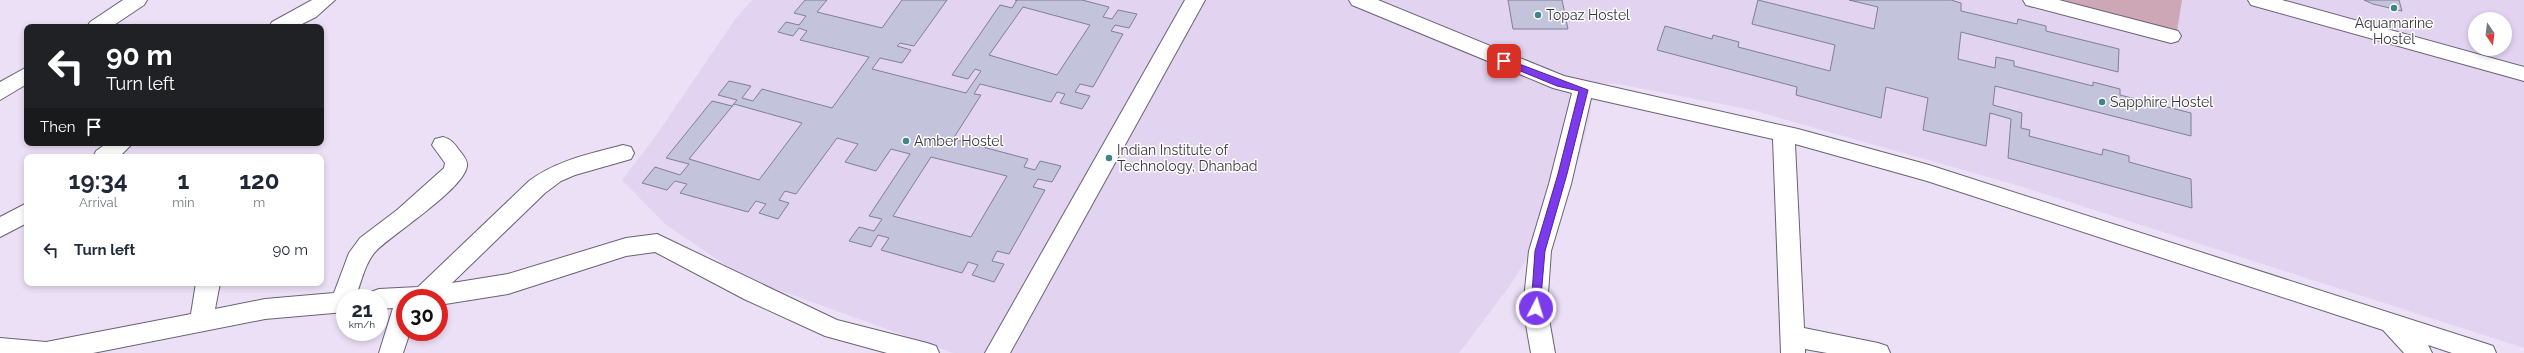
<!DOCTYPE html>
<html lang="en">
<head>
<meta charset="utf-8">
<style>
	:root { --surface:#fff; --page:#f2f2f3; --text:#1f2937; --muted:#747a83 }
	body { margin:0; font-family:Raleway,sans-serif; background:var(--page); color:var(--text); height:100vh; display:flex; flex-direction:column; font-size:15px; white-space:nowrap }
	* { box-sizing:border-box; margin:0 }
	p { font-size:13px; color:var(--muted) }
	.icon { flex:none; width:22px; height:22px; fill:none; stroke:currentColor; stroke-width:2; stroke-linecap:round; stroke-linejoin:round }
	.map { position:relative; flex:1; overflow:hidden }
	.panel { position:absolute; left:24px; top:154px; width:300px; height:132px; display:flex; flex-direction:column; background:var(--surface); border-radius:8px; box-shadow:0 2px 6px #0003 }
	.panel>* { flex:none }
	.banner { position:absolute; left:24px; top:24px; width:300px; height:122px; border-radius:8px; box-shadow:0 2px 6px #0003; background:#202124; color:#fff; overflow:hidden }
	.needle { width:26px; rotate:166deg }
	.controls { position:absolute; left:2468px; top:12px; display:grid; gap:8px }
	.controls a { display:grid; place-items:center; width:44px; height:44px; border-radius:50%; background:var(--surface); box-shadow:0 2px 6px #0003; font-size:20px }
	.speed { position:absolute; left:336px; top:289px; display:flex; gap:8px; font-size:20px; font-weight:700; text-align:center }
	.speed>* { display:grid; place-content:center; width:52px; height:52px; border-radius:50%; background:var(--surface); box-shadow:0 2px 6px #0003; line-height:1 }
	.speed small { font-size:10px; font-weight:400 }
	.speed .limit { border:6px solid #d22; background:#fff; color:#111 }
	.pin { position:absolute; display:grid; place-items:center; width:34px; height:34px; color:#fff; margin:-17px; border-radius:8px; box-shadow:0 2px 6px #0006 }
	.me { position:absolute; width:44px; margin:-22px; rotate:5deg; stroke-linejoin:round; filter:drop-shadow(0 0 3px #0008) }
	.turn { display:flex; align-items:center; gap:14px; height:84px; padding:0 16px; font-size:18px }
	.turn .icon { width:52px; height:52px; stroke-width:2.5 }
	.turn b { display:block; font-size:28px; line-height:34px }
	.then { display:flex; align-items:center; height:38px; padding:0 16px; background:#0003; gap:8px; font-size:15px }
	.eta { display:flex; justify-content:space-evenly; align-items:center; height:68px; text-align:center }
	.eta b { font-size:24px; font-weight:700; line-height:28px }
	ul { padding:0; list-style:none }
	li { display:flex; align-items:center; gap:12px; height:56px; padding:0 16px }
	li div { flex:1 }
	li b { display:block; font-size:15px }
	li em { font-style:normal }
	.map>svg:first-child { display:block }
	.built { fill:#e2d3f1; fill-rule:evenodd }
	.green { fill:#cda7b6 }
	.building { fill:#c3c3dc; stroke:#7f7f96; fill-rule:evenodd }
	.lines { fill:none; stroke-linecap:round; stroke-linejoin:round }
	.minor-casing { stroke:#6b6175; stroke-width:2 }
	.minor { fill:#fff; fill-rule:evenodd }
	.route { fill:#7c3aed; stroke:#51269a }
	.poi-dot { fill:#3e8687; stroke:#fff; stroke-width:1.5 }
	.labels { text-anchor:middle; stroke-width:3; stroke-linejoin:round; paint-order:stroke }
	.poi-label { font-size:14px; fill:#3a353e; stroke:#fff; text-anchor:start }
</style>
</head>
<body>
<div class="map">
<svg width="2524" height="353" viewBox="0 0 2524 353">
	<rect width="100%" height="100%" fill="#ece0f7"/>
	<!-- built -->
	<path class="built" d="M752,0H2524V348L2023,187L1752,110L1618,84L1593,83L1590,117L1570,191L1509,287L1459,353H953L743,277L665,224L622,180L655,137L736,18ZM2475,19H2505V49H2475Z"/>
	<!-- green -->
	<path class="green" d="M2061,0H2182L2177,31Z"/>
	<!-- building -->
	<g class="building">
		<path d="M805,0H827L817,12L882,28L902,0H947L914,46L900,43L897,46L911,50L902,63L880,58L872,69L966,93L981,71L975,69L968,79L952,75L1000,5L1012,8L1017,0H1015H1082L1109,7L1103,17L1112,19L1118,10L1137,14L1129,28L1115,25L1111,31L1123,34L1093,87L1080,84L1075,92L1090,96L1082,109L1060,103L1065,94L1057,92L1051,102L980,84L974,94L981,95L953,139L1028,159L1024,167L1035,170L1040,161L1061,166L1052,182L1038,179L1033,187L1045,190L1009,254L997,251L992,261L1004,264L994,282L972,275L978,265L968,262L962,273L881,250L889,238L878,235L871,247L849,241L859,227L874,231L882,219L869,216L910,154L891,149L876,171L845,162L858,144L837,138L796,194L785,191L779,200L789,203L778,219L759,213L766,204L756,201L748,212L680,193L687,184L675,181L667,190L642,183L655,167L680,175L689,164L666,158L712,101L732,106L737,100L718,95L729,81L751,86L742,98L753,101L762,89L832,108L869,57L800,40L807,31L799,28L793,36L778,32L786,22L799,25L806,16L794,13ZM1023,7L1090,25L1057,75L989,55ZM734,104L802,123L759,180L689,159ZM931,157L1007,176L971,237L893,216Z"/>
		<path d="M1508,0H1562L1568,29H1513Z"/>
		<path d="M1758,0L1874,29L1878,7L1849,0H1951L1961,3V11L2017,24L2018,19L2046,26V31L2119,49L2118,72L1961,32L1958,59L1995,68L1996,57L2014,61V66L2093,86V82L2120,89V95L2191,113V136L1995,86L1993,105L2022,113L2021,128L2030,130L2029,136L2102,155L2103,149L2129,156V162L2191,179L2192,208L2008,158L2011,119L1990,113L1986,146L1923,130L1928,98L1886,87L1881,118L1796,95L1797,87L1657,50L1665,26L1712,39L1713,35L1739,42L1738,47L1830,71L1835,45L1752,24Z"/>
		<path d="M2364,0H2399L2402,11L2373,4Z"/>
	</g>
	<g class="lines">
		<!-- minor casing -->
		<g class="minor-casing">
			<g id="minor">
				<path d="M123,0H147L144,5L111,27H87L90,22Z"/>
				<path d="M312,0H335L316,17L296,27H269L272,22Z"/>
				<path d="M1185,0H1205L1010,353H985Z"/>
				<path d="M1349,0H1378L1564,76L1798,129L1929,165L2484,343L2493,346L2496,353H2452L2428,345L2432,353H2404L2383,330L1927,181L1795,144L1804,328L1878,343L1887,346L1890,353H1827L1805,349V353H1781L1773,139L1591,98L1571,184L1551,251L1547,308L1555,353H1531L1523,308L1529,251L1549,184L1572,93L1553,88L1352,5Z"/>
				<path d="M2023,0H2059L2178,31L2181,36L2178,41L2171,43L2026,5Z"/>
				<path d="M2248,0H2282L2524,67V81L2251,5Z"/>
				<path d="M27,67V84L0,100V82Z"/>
				<path d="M443,137C451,139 454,143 459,150C462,154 468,160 467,166C464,189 394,233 376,251C365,262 361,284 355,298H345V312L265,319L93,353H0V338L46,342L191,314L196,283H220L215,309L265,299L334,293L349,253L360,238L397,210L444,168L445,163L432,145L435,139Z"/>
				<path d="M107,143H133L119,157H93L96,151Z"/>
				<path d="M623,145L631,147L634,153L631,159L575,175L561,181L545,193L452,283L508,274L626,238L657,234L837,320L927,343L936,346L939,353H887L825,336L744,299L655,252L626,256L508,294L439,305V298H405V332H410L403,353H379L393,308L379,309V298H368L371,292L379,289L418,287L529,181C557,160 590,154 623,145Z"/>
				<path d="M27,203V223L0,237V217Z"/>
			</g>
		</g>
		<!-- minor -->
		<use href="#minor" class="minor"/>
	</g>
	<!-- route -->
	<path class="route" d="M1501,59H1506L1588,90L1567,174L1545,251L1540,308L1536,312L1531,308L1535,251L1558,174L1579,91L1557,86L1501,63Z"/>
	<!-- markers -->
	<g class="poi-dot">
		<circle cx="2394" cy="8" r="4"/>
		<circle cx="1538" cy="15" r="4"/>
		<circle cx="2102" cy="102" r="4"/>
		<circle cx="906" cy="141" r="4"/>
		<circle cx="1109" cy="158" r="4"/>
	</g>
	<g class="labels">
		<!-- poi labels -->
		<g class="poi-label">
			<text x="1546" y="20">Topaz Hostel</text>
			<text x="2394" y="28" text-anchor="middle">Aquamarine<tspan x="2394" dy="16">Hostel</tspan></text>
			<text x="2110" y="107">Sapphire Hostel</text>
			<text x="914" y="146">Amber Hostel</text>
			<text x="1117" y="155">Indian Institute of<tspan x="1117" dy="16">Technology, Dhanbad</tspan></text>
		</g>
	</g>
</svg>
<div class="controls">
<a><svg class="needle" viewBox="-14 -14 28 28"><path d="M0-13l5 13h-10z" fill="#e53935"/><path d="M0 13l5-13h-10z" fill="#747a83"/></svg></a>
</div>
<div class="speed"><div>21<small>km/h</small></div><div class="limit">30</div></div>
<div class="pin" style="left:1504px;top:61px;background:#d93025"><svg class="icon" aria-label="arrive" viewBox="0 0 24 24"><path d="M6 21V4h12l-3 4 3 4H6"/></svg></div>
<svg class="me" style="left:1536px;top:308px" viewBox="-20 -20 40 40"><circle r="17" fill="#7c3aed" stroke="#fff" stroke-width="3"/><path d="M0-11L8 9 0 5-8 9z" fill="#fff"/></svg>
<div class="banner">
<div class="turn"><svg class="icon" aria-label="left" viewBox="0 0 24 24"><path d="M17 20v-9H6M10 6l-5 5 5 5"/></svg><div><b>90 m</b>Turn left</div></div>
<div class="then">Then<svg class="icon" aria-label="arrive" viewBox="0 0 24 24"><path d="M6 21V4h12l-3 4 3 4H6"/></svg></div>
</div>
<section class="panel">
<div class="eta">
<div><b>19:34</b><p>Arrival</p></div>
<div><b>1</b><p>min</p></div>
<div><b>120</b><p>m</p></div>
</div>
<ul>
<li><svg class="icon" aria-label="left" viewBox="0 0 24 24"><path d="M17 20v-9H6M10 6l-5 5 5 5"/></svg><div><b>Turn left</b></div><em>90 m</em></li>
</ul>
</section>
</div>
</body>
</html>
